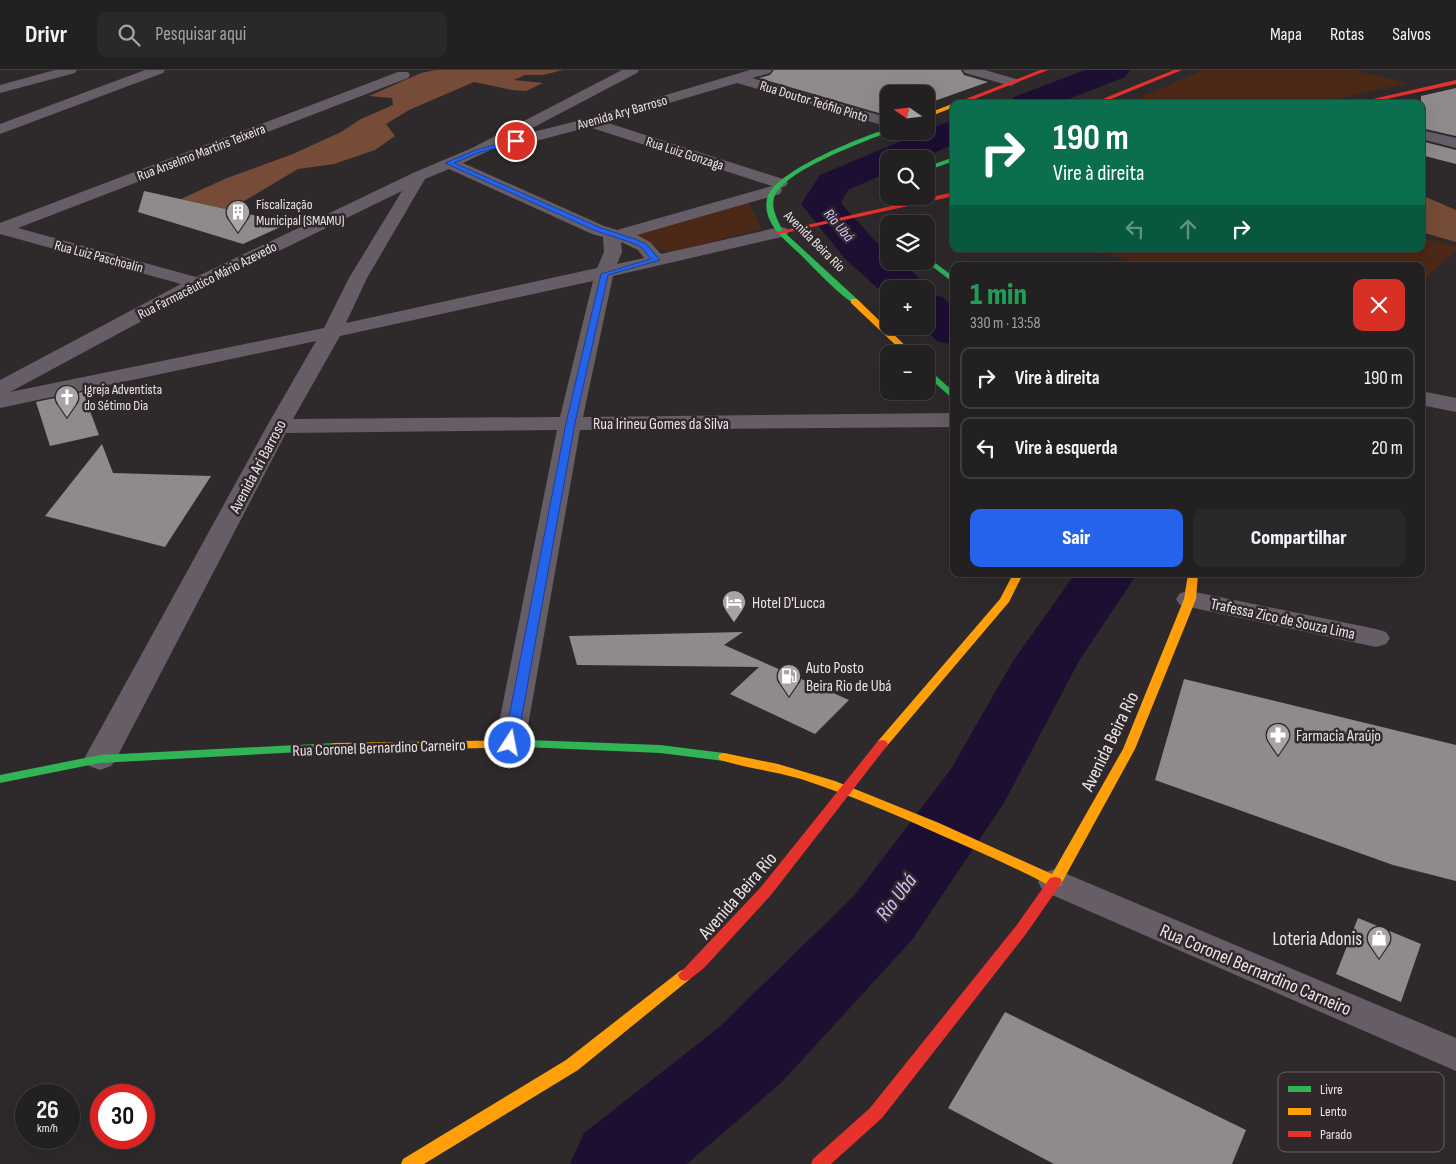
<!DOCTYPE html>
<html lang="pt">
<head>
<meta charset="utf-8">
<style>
	:root { --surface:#222021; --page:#2a282a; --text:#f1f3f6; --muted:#a2a3a5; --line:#3f3e3f; --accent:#2563eb }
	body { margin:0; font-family:"Sofia Sans Condensed",sans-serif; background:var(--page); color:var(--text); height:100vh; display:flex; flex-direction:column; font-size:19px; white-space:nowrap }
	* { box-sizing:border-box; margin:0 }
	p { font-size:16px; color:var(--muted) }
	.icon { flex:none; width:28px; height:28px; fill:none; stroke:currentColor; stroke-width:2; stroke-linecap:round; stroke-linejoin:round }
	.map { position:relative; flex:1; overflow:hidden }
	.details { position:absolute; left:950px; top:192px; width:475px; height:315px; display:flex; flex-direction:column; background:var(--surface); border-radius:10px; box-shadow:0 5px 20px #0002,0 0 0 1px var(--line) }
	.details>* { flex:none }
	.guide { position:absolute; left:950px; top:30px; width:475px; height:152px; border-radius:10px; box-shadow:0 5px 20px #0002,0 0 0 1px var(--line); background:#0b6e4f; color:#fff; overflow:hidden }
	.needle { width:32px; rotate:284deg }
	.controls { position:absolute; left:880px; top:15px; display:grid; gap:10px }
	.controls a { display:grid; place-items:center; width:55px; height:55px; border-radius:10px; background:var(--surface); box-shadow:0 5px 20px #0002,0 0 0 1px var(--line); font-size:25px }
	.speed { position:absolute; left:15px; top:1014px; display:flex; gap:10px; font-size:25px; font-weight:700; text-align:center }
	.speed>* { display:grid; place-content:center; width:65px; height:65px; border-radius:50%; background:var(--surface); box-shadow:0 5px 20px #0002,0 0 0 1px var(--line); line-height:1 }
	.speed small { font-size:12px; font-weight:400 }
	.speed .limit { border:8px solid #d22; background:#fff; color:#111 }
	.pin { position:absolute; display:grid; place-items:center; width:42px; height:42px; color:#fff; margin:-21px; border:2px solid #fff; border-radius:50%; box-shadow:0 1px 5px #0007 }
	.me { position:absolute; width:55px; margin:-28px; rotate:11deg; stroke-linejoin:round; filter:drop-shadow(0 0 4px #0008) }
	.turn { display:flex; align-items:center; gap:18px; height:105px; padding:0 20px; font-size:22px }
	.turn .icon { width:65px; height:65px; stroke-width:2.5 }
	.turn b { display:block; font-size:35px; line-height:42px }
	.lanes { display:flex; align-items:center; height:48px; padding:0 20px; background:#0003; justify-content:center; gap:25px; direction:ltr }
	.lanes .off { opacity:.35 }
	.round { display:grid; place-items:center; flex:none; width:52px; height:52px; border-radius:10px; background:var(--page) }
	.headline { display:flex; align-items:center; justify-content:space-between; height:85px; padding:0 20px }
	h1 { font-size:30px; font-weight:800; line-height:38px; color:#1e9e55 }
	.button { display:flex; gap:10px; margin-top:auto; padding:10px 20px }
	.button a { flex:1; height:58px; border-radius:10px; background:var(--accent); color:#fff; font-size:20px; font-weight:800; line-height:58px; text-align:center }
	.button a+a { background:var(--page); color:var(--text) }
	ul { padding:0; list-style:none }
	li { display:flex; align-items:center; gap:15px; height:62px; margin:0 10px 8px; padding:0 10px; border:2px solid var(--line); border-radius:10px }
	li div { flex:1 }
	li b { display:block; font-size:19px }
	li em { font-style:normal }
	header { display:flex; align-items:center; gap:30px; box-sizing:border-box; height:70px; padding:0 25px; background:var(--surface); border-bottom:1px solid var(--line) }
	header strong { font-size:24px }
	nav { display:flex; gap:28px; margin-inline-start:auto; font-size:18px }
	.search { width:350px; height:45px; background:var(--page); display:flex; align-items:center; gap:12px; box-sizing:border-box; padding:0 18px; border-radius:10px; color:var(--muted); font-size:19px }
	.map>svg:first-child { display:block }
	.green { fill:#4c2817 }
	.forest { fill:#764c38 }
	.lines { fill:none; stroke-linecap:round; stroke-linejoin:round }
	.river { fill:#1d0f32; fill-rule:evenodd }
	.building { fill:#8f8b8c }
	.street { fill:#665d67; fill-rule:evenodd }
	.fast { fill:#30b455; fill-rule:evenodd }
	.slow { fill:#ff9f0a; fill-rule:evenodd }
	.jam { fill:#e5322d; fill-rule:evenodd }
	.route { fill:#2563eb; stroke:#184099 }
	.labels { text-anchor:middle; stroke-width:5; stroke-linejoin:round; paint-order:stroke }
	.far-street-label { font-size:14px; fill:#e9e4e6; stroke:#30282b }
	.far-poi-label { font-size:14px; fill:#e9e4e6; stroke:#30282b; text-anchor:start }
	.far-water-label { font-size:15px; font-style:italic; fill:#d3c3fe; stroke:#30282b }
	.street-label { font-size:16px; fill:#e9e4e6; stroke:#30282b }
	.poi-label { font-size:16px; fill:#e9e4e6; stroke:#30282b; text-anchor:start }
	.near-street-label { font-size:19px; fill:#e9e4e6; stroke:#30282b }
	.near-poi-label { font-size:19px; fill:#e9e4e6; stroke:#30282b; text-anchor:end }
	.near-water-label { font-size:21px; font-style:italic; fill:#d3c3fe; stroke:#30282b }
	.key { fill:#30282b; stroke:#686063; stroke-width:1 }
	.key-label { font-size:14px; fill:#e9e4e6 }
</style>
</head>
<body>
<header>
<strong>Drivr</strong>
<div class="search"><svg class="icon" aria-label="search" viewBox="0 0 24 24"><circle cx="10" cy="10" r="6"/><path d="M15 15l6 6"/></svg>Pesquisar aqui</div>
<nav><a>Mapa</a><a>Rotas</a><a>Salvos</a></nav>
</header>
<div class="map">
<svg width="1456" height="1094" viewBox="0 0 1456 1094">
	<rect width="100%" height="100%" fill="#2e2a2c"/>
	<!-- green -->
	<g class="green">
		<path d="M1204,0H1352L1407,13L1316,34H1125Z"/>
		<path d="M747,130L762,159L669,183L631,166Z"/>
		<path d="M1421,167L1456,176V180L1421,212V196H1148L1086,179H1421Z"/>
	</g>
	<!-- forest -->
	<g class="forest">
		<path d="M436,0H563L543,5H525L514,10L543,13L526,21L512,20L474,12L409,40L386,54L395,66L375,80L334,94L298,99L229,140L181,129L227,108L293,84L341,62L361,49L393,35L392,28L369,26L421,3Z"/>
		<path d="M1421,125L1456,140V172L1421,162Z"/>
	</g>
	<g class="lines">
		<!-- river -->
		<g class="river">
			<path d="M1085,0H1130L1125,7L1056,34H1010L1014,27Z"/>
			<path d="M954,51V74L920,89H889V102L848,120L841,133L876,172L889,183V191C905,191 918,206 927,219H889V228L846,190L801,134L820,105L942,54Z"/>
			<path d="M926,223L942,227L954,237V275L937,271L921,256H926Z"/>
			<path d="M1075,504H1137L1079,591L1004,733L912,870L781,1013L687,1094H570L584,1063L717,959L854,826L951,699L1013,591Z"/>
		</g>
	</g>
	<!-- building -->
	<g class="building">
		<path d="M774,0H961L964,5L988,12L926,34V24H889V46L759,8L770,5Z"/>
		<path d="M1456,18V66L1421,58V26Z"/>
		<path d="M1421,71L1456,80V94L1421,85Z"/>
		<path d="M144,121L289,153L243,174L138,142Z"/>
		<path d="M83,322L99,365L50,376L36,332Z"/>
		<path d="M102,374L113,403L211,406L165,477L45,446Z"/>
		<path d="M743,562L724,575L849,630L815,664L730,624L759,597L577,595L569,566Z"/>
		<path d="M1184,609L1456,675V811L1393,795L1155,710Z"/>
		<path d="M1358,848L1421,874L1401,932L1336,904Z"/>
		<path d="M1005,942L1246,1060L1232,1094H1054L948,1038Z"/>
	</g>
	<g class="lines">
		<!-- street -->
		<g class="street">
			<path d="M55,0H77L75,3L0,23V15Z"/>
			<path d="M145,0H165L163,3L0,64V54Z"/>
			<path d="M622,0H639L637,3L517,66L585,49L750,0H772L770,3L752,8L889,48V57L737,13L605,52L786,110L788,113L786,116L781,118L782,120L780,124L637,165L650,172L661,184L780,157L786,158L789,162L786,166L613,206L583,347L954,343V357L580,360L525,673L521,680L510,683L499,680L495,673L557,360L286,363L116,689L111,696L100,700L89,696L84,689L267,356L316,271L0,338V310L181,214L0,164V153L398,2H408L410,5L408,8L18,158L196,207L413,103L472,78ZM589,57L772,116L617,160L604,156L463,93L515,68L513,70L516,73L521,75ZM449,99L592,164L603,167L604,182L597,198L346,253L367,208L425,109ZM402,121L349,208L324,258L10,322L205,217ZM621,172L638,180L644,188L617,194L622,182ZM593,211L560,347L293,349L340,266Z"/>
			<path d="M963,0H985L1016,9L1018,12L1011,16L965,3Z"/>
			<path d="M1421,60L1456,68V78L1421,69Z"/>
			<path d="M1421,321L1456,328V342L1421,335Z"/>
			<path d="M1190,521L1376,559L1386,562L1390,568L1386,574L1376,577L1180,535L1176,529L1180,523Z"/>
			<path d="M1055,799L1456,968V1001L1043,821L1038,812L1043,803Z"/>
		</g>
		<!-- fast -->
		<g class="fast">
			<path d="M889,58V61H891C864,72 783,100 774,128C771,139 778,151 783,161L857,229L858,231L854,233C843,229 811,195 801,185C786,171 762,153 767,129C773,101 862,67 889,58Z"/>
			<path d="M954,87V91L926,101V97Z"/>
			<path d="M926,186L954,207V213L925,191Z"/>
			<path d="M926,297L954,322V330L926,305Z"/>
			<path d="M528,670L660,675L724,683L728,684L730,687L728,690L724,691L660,683L524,677L522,674L524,671Z"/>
			<path d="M335,673L339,674L341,677L339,680L100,693L0,713V705L100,685Z"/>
		</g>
		<!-- slow -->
		<g class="slow">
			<path d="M952,34H956H954V37L926,48V44Z"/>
			<path d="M851,229H857L914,284H905L851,233Z"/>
			<path d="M1013,504H1023L1009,532L886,677H878L876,674L878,671L1000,529Z"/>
			<path d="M1188,504H1198L1196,529L1135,679L1060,816L1055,817L1050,816C1015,797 979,782 943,766C897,745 850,725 801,709C774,701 746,698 720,690L718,687L720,684L724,683L778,694L835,711L939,753L1052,804L1123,679L1184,529Z"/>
			<path d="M528,670L532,671L534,674L532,677L335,681L331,680L329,677L331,674L335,673Z"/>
			<path d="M685,899L690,901L692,905L690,909L578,1000L424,1094H401L403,1089L566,990L680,901Z"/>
		</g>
		<!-- jam -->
		<g class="jam">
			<path d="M1040,0H1048L962,34H953Z"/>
			<path d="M1174,0H1182L1099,34H1090Z"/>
			<path d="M1456,10V14L1363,34H1351Z"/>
			<path d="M954,122V126L780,164L776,162Z"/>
			<path d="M882,670L886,671L888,674L886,677L771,825L704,898L690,909L685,911L680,909L678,905L761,817L878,671Z"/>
			<path d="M1055,807L1060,808L1062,812L1026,864L882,1048L831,1094H811L813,1089L870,1038L1016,856L1050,808Z"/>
		</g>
	</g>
	<!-- route -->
	<path class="route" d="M516,69L519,71L518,73L480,82L454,93L601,158L635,169L646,174L660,190L608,205L575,353L517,673L510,677L504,673L566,353L601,204L651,189L641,177L630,172L596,161L445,93L476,80Z"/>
	<!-- icons -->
	<defs>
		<g id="building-pin" transform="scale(1.25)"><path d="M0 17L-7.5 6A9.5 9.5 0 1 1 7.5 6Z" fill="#a8a3a5" stroke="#30282b"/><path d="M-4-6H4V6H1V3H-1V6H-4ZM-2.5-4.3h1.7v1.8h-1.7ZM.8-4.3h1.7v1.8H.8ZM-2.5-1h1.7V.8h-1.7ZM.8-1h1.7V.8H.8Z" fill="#fff"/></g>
		<g id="church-pin" transform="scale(1.25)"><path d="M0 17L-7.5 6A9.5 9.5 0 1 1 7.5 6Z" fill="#a8a3a5" stroke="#30282b"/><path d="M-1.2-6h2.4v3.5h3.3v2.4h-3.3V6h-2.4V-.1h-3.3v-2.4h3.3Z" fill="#fff"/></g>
		<g id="hotel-pin" transform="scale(1.25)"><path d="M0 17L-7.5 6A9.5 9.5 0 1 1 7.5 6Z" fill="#a8a3a5" stroke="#30282b"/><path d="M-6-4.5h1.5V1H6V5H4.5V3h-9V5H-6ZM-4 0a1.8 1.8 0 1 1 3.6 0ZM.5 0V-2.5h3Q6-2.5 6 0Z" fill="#fff"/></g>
		<g id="fuel-pin" transform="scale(1.25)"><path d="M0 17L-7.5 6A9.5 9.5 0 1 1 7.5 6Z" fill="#a8a3a5" stroke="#30282b"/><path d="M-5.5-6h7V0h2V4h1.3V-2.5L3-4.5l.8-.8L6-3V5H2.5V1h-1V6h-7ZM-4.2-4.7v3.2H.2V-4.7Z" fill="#fff"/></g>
		<g id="pharmacy-pin" transform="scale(1.25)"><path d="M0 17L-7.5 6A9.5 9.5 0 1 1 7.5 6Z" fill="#a8a3a5" stroke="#30282b"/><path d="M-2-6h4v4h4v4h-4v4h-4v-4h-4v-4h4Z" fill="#fff"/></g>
		<g id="shop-pin" transform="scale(1.25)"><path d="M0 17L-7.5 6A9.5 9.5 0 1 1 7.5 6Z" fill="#a8a3a5" stroke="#30282b"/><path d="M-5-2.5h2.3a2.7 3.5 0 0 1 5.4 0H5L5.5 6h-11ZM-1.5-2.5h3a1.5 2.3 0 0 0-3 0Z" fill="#fff"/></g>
	</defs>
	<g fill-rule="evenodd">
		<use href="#building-pin" x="238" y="142"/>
		<use href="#church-pin" x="67" y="327"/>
		<use href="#hotel-pin" x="734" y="532"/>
		<use href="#fuel-pin" x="789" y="606"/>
		<use href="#pharmacy-pin" x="1278" y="665"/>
		<use href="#shop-pin" x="1379" y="868"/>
	</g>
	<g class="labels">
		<!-- far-street labels -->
		<g class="far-street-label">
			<text transform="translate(814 31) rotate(17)" y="5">Rua Doutor Teófilo Pinto</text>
			<text transform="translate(622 42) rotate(-16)" y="5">Avenida Ary Barroso</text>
			<text transform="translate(201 82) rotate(-21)" y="5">Rua Anselmo Martins Teixeira</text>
			<text transform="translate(685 83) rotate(18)" y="5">Rua Luiz Gonzaga</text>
			<text transform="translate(815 171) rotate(45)" y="5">Avenida Beira Rio</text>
			<text transform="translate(99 186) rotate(15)" y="5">Rua Luiz Paschoalin</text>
			<text transform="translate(207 210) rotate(-27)" y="5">Rua Farmacêutico Mário Azevedo</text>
		</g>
		<!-- far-poi labels -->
		<g class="far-poi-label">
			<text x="256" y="139">Fiscalização<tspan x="256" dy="16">Municipal (SMAMU)</tspan></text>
			<text x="84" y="324">Igreja Adventista<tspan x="84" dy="16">do Sétimo Dia</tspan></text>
		</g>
		<!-- far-water labels -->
		<g class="far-water-label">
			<text transform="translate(839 155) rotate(50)" y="5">Rio Ubá</text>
		</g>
		<!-- street labels -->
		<g class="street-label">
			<text x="661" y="359">Rua Irineu Gomes da Silva</text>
			<text transform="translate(257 396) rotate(-62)" y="6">Avenida Ari Barroso</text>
			<text transform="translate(1283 548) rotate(12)" y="6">Trafessa Zico de Souza Lima</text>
			<text transform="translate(379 677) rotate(-2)" y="6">Rua Coronel Bernardino Carneiro</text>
		</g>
		<!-- poi labels -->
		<g class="poi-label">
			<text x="752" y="538">Hotel D'Lucca</text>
			<text x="806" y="603">Auto Posto<tspan x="806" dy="18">Beira Rio de Ubá</tspan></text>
			<text x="1296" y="671">Farmacia Araújo</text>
		</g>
		<!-- near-street labels -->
		<g class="near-street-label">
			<text transform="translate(1109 671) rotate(-64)" y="7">Avenida Beira Rio</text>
			<text transform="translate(737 825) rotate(-49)" y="7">Avenida Beira Rio</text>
			<text transform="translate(1256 899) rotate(23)" y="7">Rua Coronel Bernardino Carneiro</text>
		</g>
		<!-- near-poi labels -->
		<g class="near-poi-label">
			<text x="1362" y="875">Loteria Adonis</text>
		</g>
		<!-- near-water labels -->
		<g class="near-water-label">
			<text transform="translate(896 827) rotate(-53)" y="7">Rio Ubá</text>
		</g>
	</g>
	<!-- legend -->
	<rect x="1278" y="1002" width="166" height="80" rx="8" class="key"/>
	<rect x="1288" y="1016" width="23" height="6" fill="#30b455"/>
	<rect x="1288" y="1038" width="23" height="7" fill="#ff9f0a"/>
	<rect x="1288" y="1061" width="23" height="6" fill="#e5322d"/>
	<g class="key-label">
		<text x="1320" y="1024">Livre</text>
		<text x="1320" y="1046">Lento</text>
		<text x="1320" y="1069">Parado</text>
	</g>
</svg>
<div class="controls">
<a><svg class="needle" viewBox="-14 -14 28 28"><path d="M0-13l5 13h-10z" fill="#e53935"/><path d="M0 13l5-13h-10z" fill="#a2a3a5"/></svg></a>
<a><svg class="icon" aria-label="search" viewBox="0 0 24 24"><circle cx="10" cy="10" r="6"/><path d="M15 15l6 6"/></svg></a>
<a><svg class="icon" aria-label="layers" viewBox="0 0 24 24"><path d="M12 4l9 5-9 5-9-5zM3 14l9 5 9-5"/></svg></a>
<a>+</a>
<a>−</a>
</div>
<div class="speed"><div>26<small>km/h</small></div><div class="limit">30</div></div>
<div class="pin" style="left:516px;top:71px;background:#d93025"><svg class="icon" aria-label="arrive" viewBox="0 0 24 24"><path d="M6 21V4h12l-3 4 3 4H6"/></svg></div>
<svg class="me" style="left:510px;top:673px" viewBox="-20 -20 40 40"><circle r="17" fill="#2563eb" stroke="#fff" stroke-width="3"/><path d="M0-11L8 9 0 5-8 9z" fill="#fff"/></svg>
<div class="guide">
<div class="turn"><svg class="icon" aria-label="right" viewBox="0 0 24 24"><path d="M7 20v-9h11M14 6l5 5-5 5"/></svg><div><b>190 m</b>Vire à direita</div></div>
<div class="lanes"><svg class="icon off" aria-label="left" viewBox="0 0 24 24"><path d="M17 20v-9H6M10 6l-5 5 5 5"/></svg><svg class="icon off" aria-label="ahead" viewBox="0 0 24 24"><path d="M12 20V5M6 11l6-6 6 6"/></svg><svg class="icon" aria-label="right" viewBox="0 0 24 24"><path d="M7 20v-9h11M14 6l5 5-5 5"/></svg></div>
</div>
<section class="details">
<div class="headline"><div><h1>1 min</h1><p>330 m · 13:58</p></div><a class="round" style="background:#d93025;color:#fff"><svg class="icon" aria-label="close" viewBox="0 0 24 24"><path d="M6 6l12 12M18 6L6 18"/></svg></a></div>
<ul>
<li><svg class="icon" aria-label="right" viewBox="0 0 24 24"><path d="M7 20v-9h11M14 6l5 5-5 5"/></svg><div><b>Vire à direita</b></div><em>190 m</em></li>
<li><svg class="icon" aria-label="left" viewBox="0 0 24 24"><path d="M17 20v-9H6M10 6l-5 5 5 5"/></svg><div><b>Vire à esquerda</b></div><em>20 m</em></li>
</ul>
<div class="button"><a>Sair</a><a>Compartilhar</a></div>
</section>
</div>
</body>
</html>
